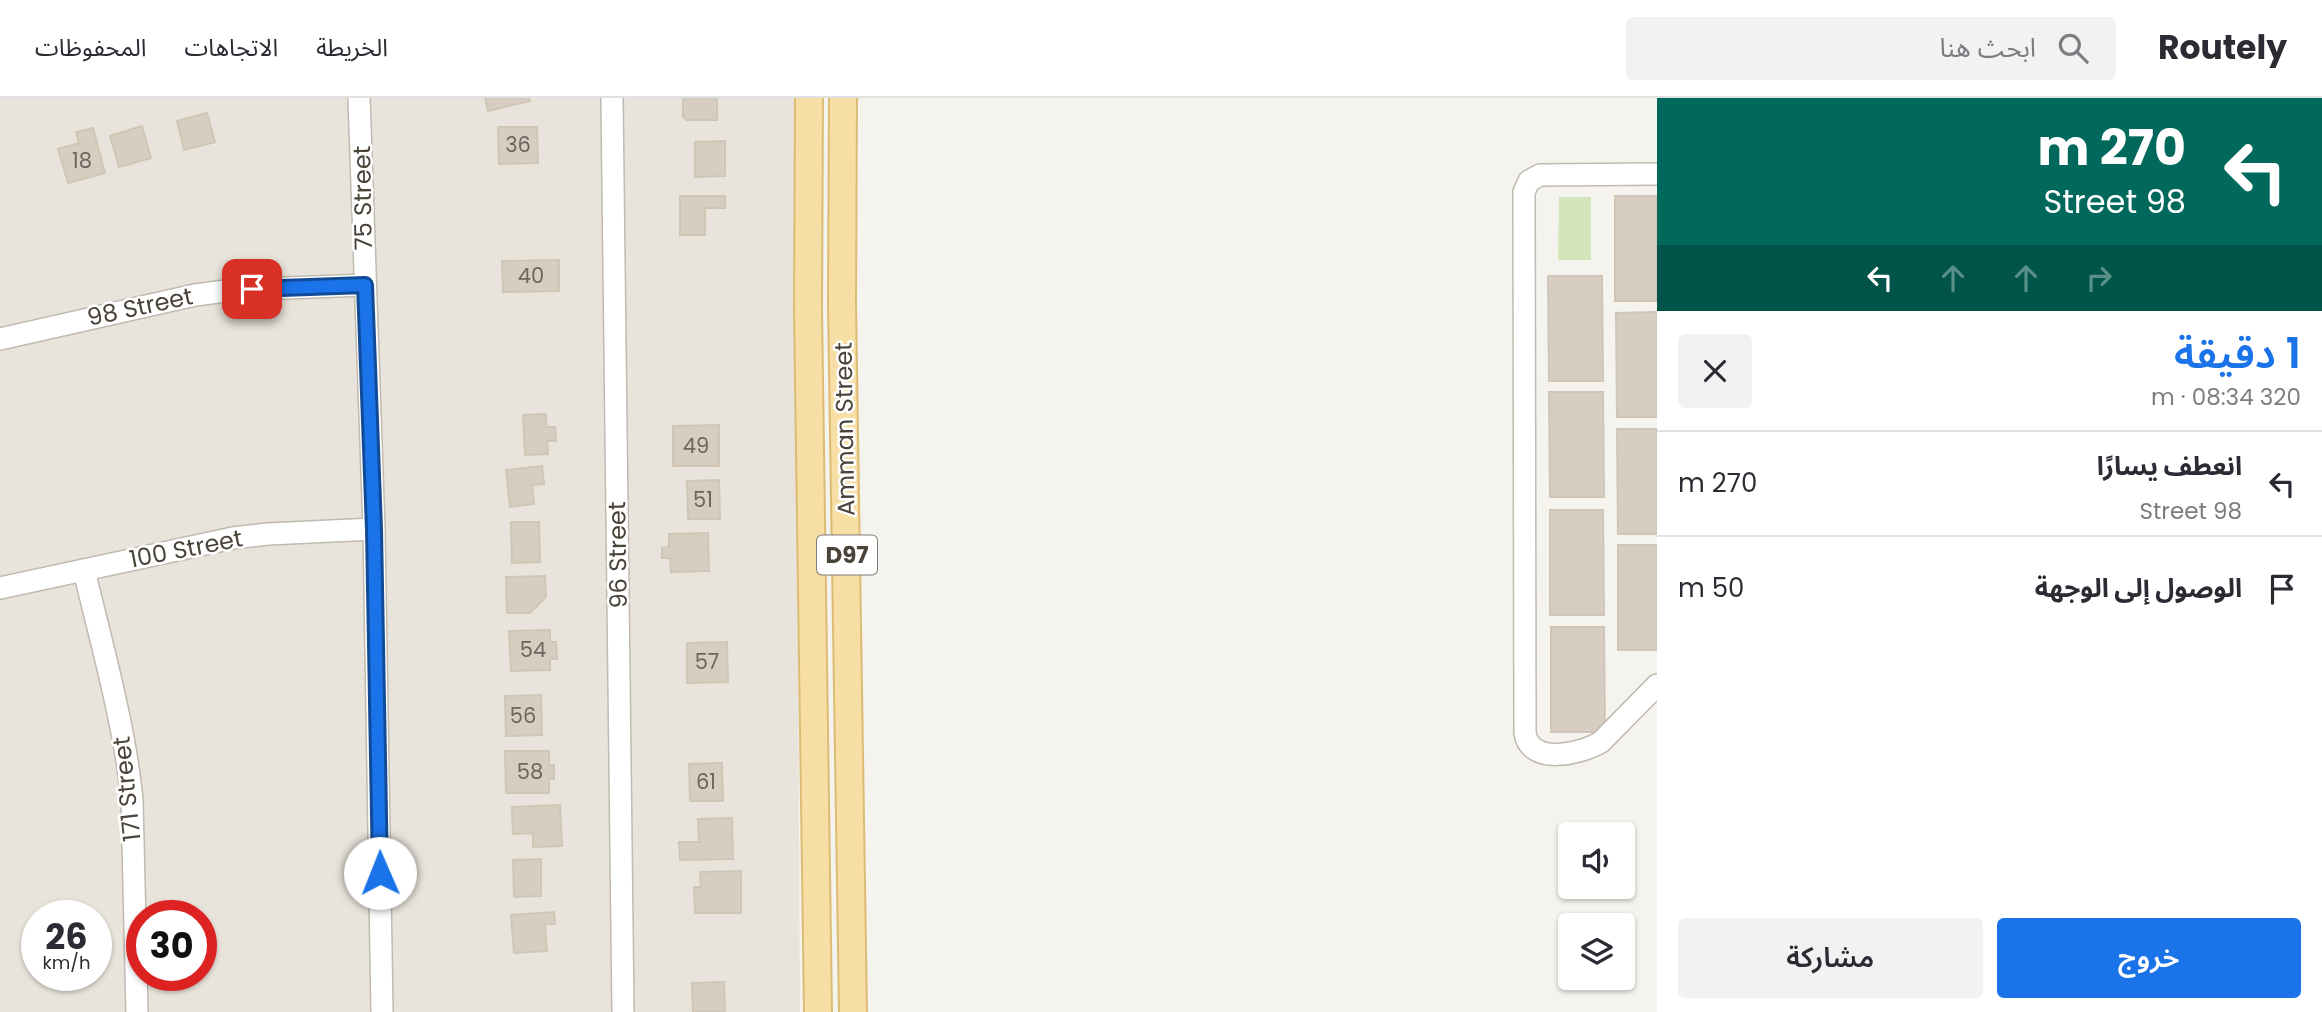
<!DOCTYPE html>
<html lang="ar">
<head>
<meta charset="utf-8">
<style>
	:root { --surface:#fff; --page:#f2f2f3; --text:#2b2b33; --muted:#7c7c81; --line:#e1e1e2; --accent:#1a73e8 }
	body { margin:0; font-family:Poppins,"Noto Sans Arabic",sans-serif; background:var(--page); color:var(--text); direction:rtl; height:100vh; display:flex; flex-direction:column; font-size:26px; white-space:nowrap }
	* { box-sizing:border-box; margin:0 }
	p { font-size:23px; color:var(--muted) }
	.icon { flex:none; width:38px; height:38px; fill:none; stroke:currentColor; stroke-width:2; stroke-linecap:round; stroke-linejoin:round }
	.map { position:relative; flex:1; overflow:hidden; direction:ltr }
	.side { display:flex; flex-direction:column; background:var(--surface); width:665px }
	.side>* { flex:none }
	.hud { background:#00695c; color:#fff; overflow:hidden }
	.controls { position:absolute; left:1558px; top:724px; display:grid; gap:14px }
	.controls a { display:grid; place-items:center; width:77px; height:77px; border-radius:7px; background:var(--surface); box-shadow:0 2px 5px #0004; font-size:35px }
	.speed { position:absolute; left:21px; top:802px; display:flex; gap:14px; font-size:35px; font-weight:700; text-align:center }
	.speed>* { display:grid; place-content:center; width:91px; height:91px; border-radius:50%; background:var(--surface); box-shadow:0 2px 5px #0004; line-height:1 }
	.speed small { font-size:18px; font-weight:400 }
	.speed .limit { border:10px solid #d22; background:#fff; color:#111 }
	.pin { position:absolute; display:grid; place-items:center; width:60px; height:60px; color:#fff; margin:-30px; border-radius:14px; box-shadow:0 4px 10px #0006 }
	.me { position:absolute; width:77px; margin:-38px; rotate:359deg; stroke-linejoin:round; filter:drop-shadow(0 0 5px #0008) }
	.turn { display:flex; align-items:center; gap:24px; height:147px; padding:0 21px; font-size:32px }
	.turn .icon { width:91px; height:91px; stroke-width:2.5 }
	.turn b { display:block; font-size:49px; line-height:60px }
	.lanes { display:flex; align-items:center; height:66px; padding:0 21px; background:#0003; justify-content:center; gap:35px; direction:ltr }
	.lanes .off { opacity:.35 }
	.round { display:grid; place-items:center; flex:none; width:74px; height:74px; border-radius:7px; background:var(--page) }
	.headline { display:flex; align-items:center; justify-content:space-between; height:119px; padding:0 21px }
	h1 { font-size:42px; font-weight:600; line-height:52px; color:var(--accent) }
	.cta { display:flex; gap:14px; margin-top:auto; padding:14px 21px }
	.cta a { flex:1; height:80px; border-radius:7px; background:var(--accent); color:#fff; font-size:28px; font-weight:600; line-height:80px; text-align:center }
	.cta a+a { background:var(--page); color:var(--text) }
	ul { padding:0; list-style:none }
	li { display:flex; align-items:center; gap:21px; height:105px; padding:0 21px; border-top:2px solid var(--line) }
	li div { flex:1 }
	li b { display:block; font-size:26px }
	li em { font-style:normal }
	header { display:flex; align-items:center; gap:42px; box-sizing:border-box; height:98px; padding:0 35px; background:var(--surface); border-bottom:2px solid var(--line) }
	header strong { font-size:33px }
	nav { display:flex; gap:38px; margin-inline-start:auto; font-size:24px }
	.search { width:490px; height:63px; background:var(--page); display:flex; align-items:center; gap:18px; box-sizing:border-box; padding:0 24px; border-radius:7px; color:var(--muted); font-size:26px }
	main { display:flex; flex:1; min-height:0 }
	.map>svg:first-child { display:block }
	.residential { fill:#e9e4db; fill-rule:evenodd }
	.green { fill:#d2e6b9 }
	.building { fill:#d6cec3; stroke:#d1c6b6; stroke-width:2 }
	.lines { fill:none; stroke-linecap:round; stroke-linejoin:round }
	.minor-casing { stroke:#c0bab0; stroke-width:24 }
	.major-casing { stroke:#dcbc74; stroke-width:30 }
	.minor { stroke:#fff; stroke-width:21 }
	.major { stroke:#f7dea4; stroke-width:26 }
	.route-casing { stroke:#114b97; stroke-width:18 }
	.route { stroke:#1a73e8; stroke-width:12 }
	.labels { text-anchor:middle; stroke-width:5; stroke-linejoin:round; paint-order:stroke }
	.number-label { font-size:21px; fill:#6d665c }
	.shield { fill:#fff; stroke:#807b75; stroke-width:2 }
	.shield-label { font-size:23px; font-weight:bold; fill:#4a433a }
	.street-label { font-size:24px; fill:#4a433a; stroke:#fff }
</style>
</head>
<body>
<header>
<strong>Routely</strong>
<div class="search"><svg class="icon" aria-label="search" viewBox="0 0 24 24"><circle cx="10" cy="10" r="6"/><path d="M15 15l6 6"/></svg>ابحث هنا</div>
<nav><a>الخريطة</a><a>الاتجاهات</a><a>المحفوظات</a></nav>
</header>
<main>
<section class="side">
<div class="hud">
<div class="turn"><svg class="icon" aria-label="left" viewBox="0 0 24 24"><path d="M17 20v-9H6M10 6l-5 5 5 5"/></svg><div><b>270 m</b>98 Street</div></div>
<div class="lanes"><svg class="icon" aria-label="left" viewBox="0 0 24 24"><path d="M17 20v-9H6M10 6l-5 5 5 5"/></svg><svg class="icon off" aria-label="ahead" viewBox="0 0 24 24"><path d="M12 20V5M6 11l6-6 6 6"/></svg><svg class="icon off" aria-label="ahead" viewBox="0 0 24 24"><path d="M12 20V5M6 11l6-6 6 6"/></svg><svg class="icon off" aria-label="right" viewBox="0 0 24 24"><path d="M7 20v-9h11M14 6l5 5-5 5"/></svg></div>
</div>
<div class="headline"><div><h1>1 دقيقة</h1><p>320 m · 08:34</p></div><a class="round"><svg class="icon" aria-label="close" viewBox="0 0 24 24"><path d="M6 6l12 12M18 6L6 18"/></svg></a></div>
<ul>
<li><svg class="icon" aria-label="left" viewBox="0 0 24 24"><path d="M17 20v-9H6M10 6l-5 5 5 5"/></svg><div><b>انعطف يسارًا</b><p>98 Street</p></div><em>270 m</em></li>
<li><svg class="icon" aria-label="arrive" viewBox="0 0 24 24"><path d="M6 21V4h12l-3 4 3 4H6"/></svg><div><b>الوصول إلى الوجهة</b></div><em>50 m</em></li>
</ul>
<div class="cta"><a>خروج</a><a>مشاركة</a></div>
</section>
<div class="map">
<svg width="1657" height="914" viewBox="0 0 1657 914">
	<rect width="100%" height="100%" fill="#f5f3ed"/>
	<!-- residential -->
	<path class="residential" d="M0,0H795L800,914H0ZM37,817H96V877H37ZM142,817H201V877H142Z"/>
	<!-- green -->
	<path class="green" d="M1559,99H1591V162H1558Z"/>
	<!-- building -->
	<g class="building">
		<path d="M485,0H529L530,3L488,13Z"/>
		<path d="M683,0H717V22H687L683,19Z"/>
		<path d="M207,15L215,44L184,52L177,23Z"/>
		<path d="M142,28L151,60L119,69L110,38Z"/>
		<path d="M498,29H537L538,65L499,66Z"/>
		<path d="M93,30L105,75L68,85L58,51L79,45L76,34Z"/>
		<path d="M725,43V78L695,79V44Z"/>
		<path d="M680,98H725V110H705V137H680Z"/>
		<rect x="1615" y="98" width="42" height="105"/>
		<path d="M559,162V193L503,194L502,163Z"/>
		<path d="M1548,178H1602L1603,283H1549Z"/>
		<path d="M1657,214V319H1617L1616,215Z"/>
		<path d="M1549,294H1603L1604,399H1550Z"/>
		<path d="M546,316V329H555L556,343H547L548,356L525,357L523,317Z"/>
		<path d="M719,327V368H673V328Z"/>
		<path d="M1617,331H1657V436H1618Z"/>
		<path d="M542,368L544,386L532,387L534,406L510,409L506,372Z"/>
		<path d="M719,382L720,421H688L687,383Z"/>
		<path d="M1550,412H1603L1604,517H1550Z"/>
		<path d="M511,424H539L540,464L512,465Z"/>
		<path d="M708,435L709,473L671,474L670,460H662V450L669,449V436Z"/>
		<rect x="1618" y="447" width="39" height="105"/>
		<path d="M545,478L546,499L530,515H507L506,479Z"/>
		<path d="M1551,529H1604L1605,634H1551Z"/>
		<path d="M550,532V544H556L557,561H550V572L511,573L509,533Z"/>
		<path d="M727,544L728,584L687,585V545Z"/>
		<path d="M541,597L542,637L506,638L505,598Z"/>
		<path d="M505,653H549V667H554V681H549V695H506Z"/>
		<path d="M722,665L723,703H690L689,666Z"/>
		<path d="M560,707L562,748L533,749V735L513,736L512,709Z"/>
		<path d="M732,720L733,761L680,762L679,744H699L698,721Z"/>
		<path d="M541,761V798L514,799L513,762Z"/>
		<path d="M741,773V815H695L694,789H701L700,774Z"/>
		<path d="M554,814L555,826H545L547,853L514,855L511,817Z"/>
		<path d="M724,884L725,914H693L692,885Z"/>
	</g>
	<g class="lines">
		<!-- minor casing -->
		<g class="minor-casing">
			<g id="minor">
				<path d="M359,0L374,431L382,914"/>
				<path d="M612,0L623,914"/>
				<path d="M1657,76L1540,77L1529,83L1524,94L1525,635C1530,668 1581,656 1601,644L1657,587"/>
				<path d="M0,241L195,197L233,192L365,187"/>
				<path d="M84,472C102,548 124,624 132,701L137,914"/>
				<path d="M0,490L233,440L268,436L374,431"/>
			</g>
		</g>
		<!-- major casing -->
		<g class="major-casing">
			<g id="major">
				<path d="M809,0L808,211L818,914"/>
				<path d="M843,0L842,206L853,914"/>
			</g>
		</g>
		<!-- minor -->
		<use href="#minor" class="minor"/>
		<!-- major -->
		<use href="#major" class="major"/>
	</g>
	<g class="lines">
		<!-- route casing -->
		<g class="route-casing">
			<path id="route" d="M252,191L365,187L374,431L380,775"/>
		</g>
		<!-- route -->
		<use href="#route" class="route"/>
	</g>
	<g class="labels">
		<!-- number labels -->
		<g class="number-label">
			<text x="518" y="54">36</text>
			<text x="82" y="70">18</text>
			<text x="531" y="185">40</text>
			<text x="696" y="355">49</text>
			<text x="703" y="409">51</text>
			<text x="533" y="559">54</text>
			<text x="707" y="571">57</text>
			<text x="523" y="625">56</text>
			<text x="530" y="681">58</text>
			<text x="706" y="691">61</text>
		</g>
		<!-- shield labels -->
		<rect class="shield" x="817" y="437.5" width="60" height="39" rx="5"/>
		<g class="shield-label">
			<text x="847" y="465">D97</text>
		</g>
		<!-- street labels -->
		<g class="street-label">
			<text transform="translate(363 100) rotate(-91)" y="8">75 Street</text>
			<text transform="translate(140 209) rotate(-12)" y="8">98 Street</text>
			<text transform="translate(845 331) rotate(-91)" y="8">Amman Street</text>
			<text transform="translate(186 451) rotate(-11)" y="8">100 Street</text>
			<text transform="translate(618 457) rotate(-91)" y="8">96 Street</text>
			<text transform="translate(127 691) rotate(-96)" y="8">171 Street</text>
		</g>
	</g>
</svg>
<div class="controls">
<a><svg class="icon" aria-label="sound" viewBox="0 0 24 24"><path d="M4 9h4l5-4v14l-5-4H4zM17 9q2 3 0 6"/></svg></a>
<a><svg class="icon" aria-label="layers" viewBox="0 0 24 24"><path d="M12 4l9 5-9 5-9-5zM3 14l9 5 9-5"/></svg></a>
</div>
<div class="speed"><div>26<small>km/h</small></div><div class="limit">30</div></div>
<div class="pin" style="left:252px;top:191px;background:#d93025"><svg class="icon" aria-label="arrive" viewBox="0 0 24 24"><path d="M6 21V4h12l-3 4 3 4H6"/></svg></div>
<svg class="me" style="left:380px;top:775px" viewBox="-20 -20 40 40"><circle r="19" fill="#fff"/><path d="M0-13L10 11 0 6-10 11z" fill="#1a73e8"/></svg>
</div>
</main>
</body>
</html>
